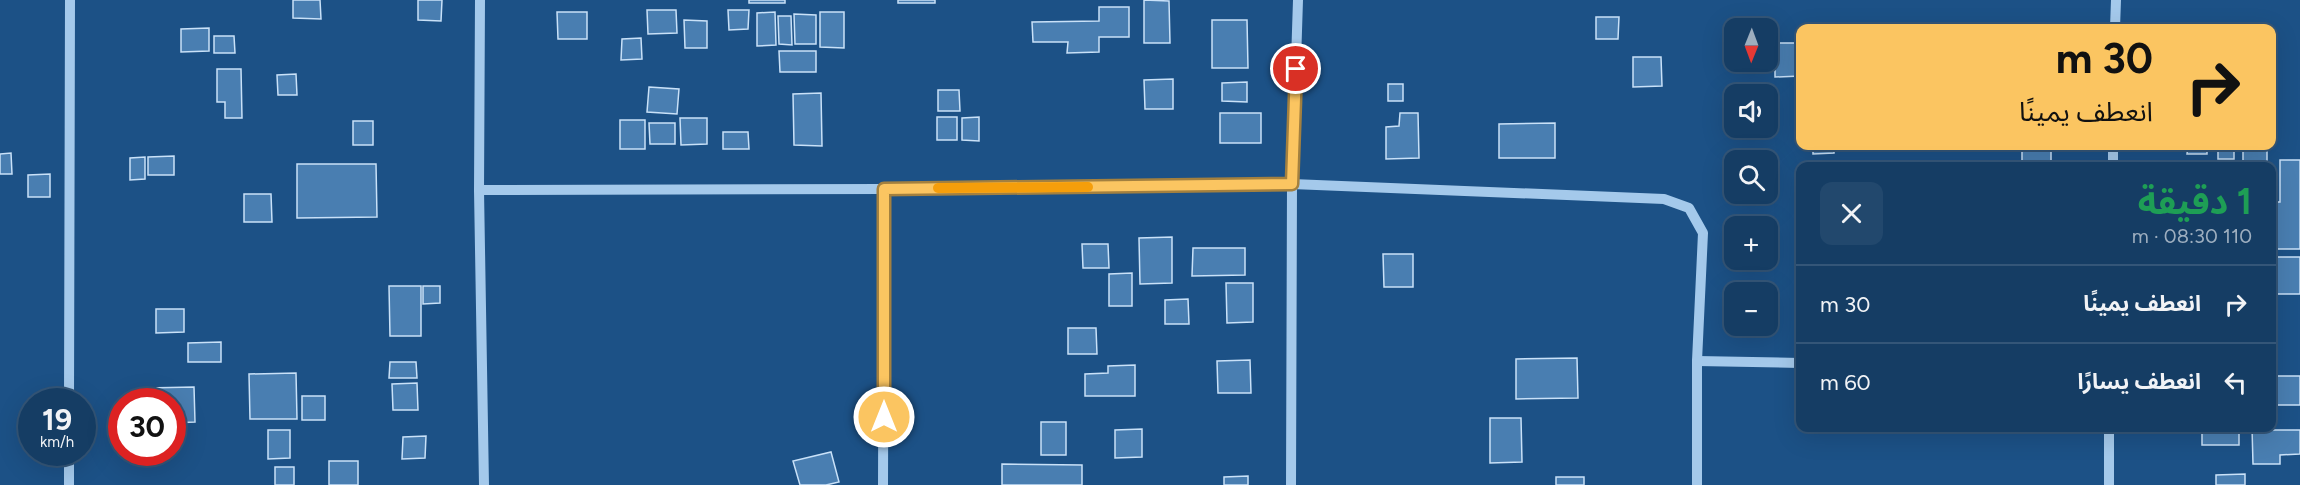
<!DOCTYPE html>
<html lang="ar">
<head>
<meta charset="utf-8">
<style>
	:root { --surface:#153d64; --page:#22486d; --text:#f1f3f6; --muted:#9daebf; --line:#345678 }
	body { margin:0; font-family:Figtree,"Noto Sans Arabic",sans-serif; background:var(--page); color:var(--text); direction:rtl; height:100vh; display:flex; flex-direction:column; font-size:22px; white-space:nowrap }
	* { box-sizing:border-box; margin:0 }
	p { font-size:20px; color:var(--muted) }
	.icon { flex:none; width:33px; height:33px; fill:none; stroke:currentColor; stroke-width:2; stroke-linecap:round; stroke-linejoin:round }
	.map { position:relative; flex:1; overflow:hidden; direction:ltr }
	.panel { position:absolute; left:1796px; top:162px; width:480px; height:270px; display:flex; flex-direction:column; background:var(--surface); border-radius:12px; box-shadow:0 6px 24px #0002,0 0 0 2px var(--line); direction:rtl }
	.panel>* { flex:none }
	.banner { position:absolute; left:1796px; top:24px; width:480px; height:126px; border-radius:12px; box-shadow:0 6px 24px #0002,0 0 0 2px var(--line); direction:rtl; background:#fbc561; color:#111; overflow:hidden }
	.needle { width:39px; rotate:181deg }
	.controls { position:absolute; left:1724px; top:18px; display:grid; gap:12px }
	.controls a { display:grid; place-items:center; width:54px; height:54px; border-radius:12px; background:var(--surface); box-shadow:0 6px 24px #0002,0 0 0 2px var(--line); font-size:30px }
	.speed { position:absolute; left:18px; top:388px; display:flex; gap:12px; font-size:30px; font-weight:700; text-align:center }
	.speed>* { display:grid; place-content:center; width:78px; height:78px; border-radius:50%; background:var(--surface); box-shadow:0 6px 24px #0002,0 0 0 2px var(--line); line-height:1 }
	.speed small { font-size:15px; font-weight:400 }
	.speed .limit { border:9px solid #d22; background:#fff; color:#111 }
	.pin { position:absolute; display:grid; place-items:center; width:51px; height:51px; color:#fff; margin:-26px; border:3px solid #fff; border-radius:50%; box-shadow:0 2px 6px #0007 }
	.me { position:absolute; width:66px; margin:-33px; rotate:0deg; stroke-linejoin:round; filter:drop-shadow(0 0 4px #0008) }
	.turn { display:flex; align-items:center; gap:21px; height:126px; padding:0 24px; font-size:27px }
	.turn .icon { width:78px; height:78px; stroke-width:2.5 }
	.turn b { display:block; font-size:42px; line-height:51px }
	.round { display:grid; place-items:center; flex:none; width:63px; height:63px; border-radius:12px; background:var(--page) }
	.head { display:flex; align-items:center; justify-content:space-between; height:102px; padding:0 24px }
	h1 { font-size:36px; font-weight:700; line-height:45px; color:#1e9e55 }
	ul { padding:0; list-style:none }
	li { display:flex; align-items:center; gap:18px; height:78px; padding:0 24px; border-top:2px solid var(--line) }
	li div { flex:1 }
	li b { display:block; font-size:22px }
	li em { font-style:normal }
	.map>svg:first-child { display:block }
	.building { fill:#497eb1; stroke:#c9e1f8; stroke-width:1.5 }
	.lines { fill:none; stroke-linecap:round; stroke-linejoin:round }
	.minor { stroke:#a4c9eb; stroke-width:10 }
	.route-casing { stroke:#a3803f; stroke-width:15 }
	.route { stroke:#fbc561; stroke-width:10 }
	.slow { stroke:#f59e0b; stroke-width:10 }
</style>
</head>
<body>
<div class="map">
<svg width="2300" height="485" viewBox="0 0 2300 485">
	<rect width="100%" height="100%" fill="#1c5186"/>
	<!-- building -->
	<g class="building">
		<path d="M293,0H320L321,19L293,18Z"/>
		<path d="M418,0H442L441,21L418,20Z"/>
		<rect x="749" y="0" width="36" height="3"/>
		<rect x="898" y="0" width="37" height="3"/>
		<path d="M1144,0L1169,1L1170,43H1144Z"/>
		<path d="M1099,7H1129V37H1099V52L1067,53L1068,42H1033L1032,22L1099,21Z"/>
		<path d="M647,10H676L677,33L648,34Z"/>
		<path d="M728,10H749L748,29L729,30Z"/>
		<path d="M557,12H587V39H558Z"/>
		<path d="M775,12L776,45L757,46V13Z"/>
		<path d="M820,12H844V48L820,47Z"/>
		<path d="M794,14L816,15V44H795Z"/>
		<path d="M778,16H791L792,45L779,44Z"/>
		<path d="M1596,17H1619L1618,39H1596Z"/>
		<path d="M684,20L707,21V48H685Z"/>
		<path d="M1212,20H1247L1248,68H1212Z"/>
		<path d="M209,28V51L181,52V29Z"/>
		<path d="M214,36H234L235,53H214Z"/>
		<path d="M641,38L642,59L621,60L622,39Z"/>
		<path d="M1775,43H1800V76L1775,77Z"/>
		<path d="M779,51H816V72H780Z"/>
		<path d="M1633,57H1661L1662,86L1633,87Z"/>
		<path d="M217,69H241L242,118H225V102H217Z"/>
		<path d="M296,74L297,95H278L277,75Z"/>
		<path d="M1173,79V109H1145L1144,80Z"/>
		<path d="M1247,82V102L1222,101V83Z"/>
		<rect x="1388" y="84" width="15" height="17"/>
		<path d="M649,87L679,89L677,114L647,112Z"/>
		<path d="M938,90H959L960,111H938Z"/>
		<path d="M821,93L822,146L794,145L793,94Z"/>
		<rect x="1220" y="113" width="41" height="30"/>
		<path d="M1400,113H1418L1419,158L1386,159V127L1399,126Z"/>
		<rect x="937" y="117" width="20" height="23"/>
		<path d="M979,117V141L962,140V118Z"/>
		<path d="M680,118H707V144L681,145Z"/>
		<rect x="620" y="120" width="25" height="29"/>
		<rect x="353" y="121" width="20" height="24"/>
		<path d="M649,123H675V144H650Z"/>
		<path d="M1555,123V158H1499V124Z"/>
		<path d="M723,132H748L749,149H723Z"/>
		<path d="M1813,146H1834V153L1813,154Z"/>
		<rect x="2022" y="146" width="29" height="18"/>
		<path d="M2188,146H2207V154H2187Z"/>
		<rect x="2218" y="146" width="16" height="13"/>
		<path d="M2243,146H2267V165L2243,166Z"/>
		<path d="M11,153L12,174H0V154Z"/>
		<path d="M174,156V175H148V157Z"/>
		<path d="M145,157V179L130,180V158Z"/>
		<path d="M2280,160H2300V249H2271V202H2280Z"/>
		<path d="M297,164H376L377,217L297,218Z"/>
		<path d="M50,174V197H28V175Z"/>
		<path d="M244,194H271L272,222H244Z"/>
		<path d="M1172,237V283L1140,284L1139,238Z"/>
		<path d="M1082,244H1108L1109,268H1083Z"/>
		<path d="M1193,248H1245V275L1192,276Z"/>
		<path d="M1383,254H1413V287H1384Z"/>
		<rect x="2273" y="257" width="27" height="37"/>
		<path d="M1132,273V306H1109V274Z"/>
		<path d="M1226,283H1253V322L1227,323Z"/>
		<path d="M389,286H421V336H390Z"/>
		<path d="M423,286H440V303L423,304Z"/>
		<path d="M1188,299L1189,324H1165V300Z"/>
		<path d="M156,309H184V332L156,333Z"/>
		<path d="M1068,328H1096L1097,354H1068Z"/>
		<path d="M221,342V362H188V343Z"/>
		<path d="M1577,358L1578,398L1516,399V359Z"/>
		<path d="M1250,360L1251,393H1218L1217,361Z"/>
		<path d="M390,362H416L417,378H389Z"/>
		<path d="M1135,365V396H1085V374L1108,373V366Z"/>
		<path d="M296,373L297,419H250L249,374Z"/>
		<rect x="2271" y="376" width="29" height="29"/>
		<path d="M417,383L418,410H393L392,384Z"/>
		<path d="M194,387L195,422L172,423V402H146V388Z"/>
		<rect x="302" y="396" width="23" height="24"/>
		<path d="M2271,412H2273V430H2300V454L2280,455V464H2253L2252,428H2271Z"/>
		<path d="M1490,418H1521L1522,462L1490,463Z"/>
		<rect x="1041" y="422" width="25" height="33"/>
		<rect x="2202" y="428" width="37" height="17"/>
		<path d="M1142,429V457L1115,458V430Z"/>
		<path d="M268,430H290V458L268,459Z"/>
		<path d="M426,436L425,458L402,459L403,437Z"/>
		<path d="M831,452L839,482L826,485H800L793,461Z"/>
		<rect x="329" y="461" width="29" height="24"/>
		<path d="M1002,464L1082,465V485H1002Z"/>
		<rect x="275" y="467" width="19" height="18"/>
		<path d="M2245,474V485H2216V475Z"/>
		<path d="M1248,476V485H1224V477Z"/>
		<rect x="1556" y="477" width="28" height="8"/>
	</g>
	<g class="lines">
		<!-- minor -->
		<g class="minor">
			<path d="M480,0L479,190L484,485"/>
			<path d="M2115,28L2116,0"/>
			<path d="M2113,166V146"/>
			<path d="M479,190L884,189L1292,184L1664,199L1689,208L1703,233L1697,361V485"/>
			<path d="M1697,361L1800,363"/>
			<path d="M69,402L70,0"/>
			<path d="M2109,428V485"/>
			<path d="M69,485V453"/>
			<path d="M883,485L884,189"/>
			<path d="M1291,485L1292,184L1298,0"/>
		</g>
	</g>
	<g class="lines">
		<!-- route casing -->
		<g class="route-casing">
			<path id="route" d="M884,417V189L1292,184L1296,69"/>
		</g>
		<!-- route -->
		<use href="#route" class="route"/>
		<!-- slow -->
		<path class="slow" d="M938,188L1088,187"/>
	</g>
</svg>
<div class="controls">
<a><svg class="needle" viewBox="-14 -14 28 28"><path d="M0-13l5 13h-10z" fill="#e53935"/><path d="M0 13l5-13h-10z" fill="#9daebf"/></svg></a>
<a><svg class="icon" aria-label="sound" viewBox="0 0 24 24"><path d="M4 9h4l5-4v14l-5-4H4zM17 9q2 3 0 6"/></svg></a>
<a><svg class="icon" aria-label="search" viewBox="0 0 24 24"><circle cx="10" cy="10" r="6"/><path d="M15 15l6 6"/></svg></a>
<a>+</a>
<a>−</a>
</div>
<div class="speed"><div>19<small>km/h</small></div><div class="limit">30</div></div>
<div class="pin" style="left:1296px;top:69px;background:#d93025"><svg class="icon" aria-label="arrive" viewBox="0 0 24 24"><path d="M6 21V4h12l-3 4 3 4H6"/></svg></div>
<svg class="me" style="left:884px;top:417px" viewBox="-20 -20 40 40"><circle r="17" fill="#fbc561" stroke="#fff" stroke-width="3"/><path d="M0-11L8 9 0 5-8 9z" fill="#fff"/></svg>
<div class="banner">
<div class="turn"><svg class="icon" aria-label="right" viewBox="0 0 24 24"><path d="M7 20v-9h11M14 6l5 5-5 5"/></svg><div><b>30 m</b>انعطف يمينًا</div></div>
</div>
<section class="panel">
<div class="head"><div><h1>1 دقيقة</h1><p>110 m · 08:30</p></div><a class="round"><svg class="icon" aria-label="close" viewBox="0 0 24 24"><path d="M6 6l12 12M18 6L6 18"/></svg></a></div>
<ul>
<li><svg class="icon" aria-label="right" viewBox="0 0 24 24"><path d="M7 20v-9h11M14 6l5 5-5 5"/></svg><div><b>انعطف يمينًا</b></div><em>30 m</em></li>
<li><svg class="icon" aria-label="left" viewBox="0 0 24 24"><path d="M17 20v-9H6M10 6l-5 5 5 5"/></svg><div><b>انعطف يسارًا</b></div><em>60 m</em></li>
</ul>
</section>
</div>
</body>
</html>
